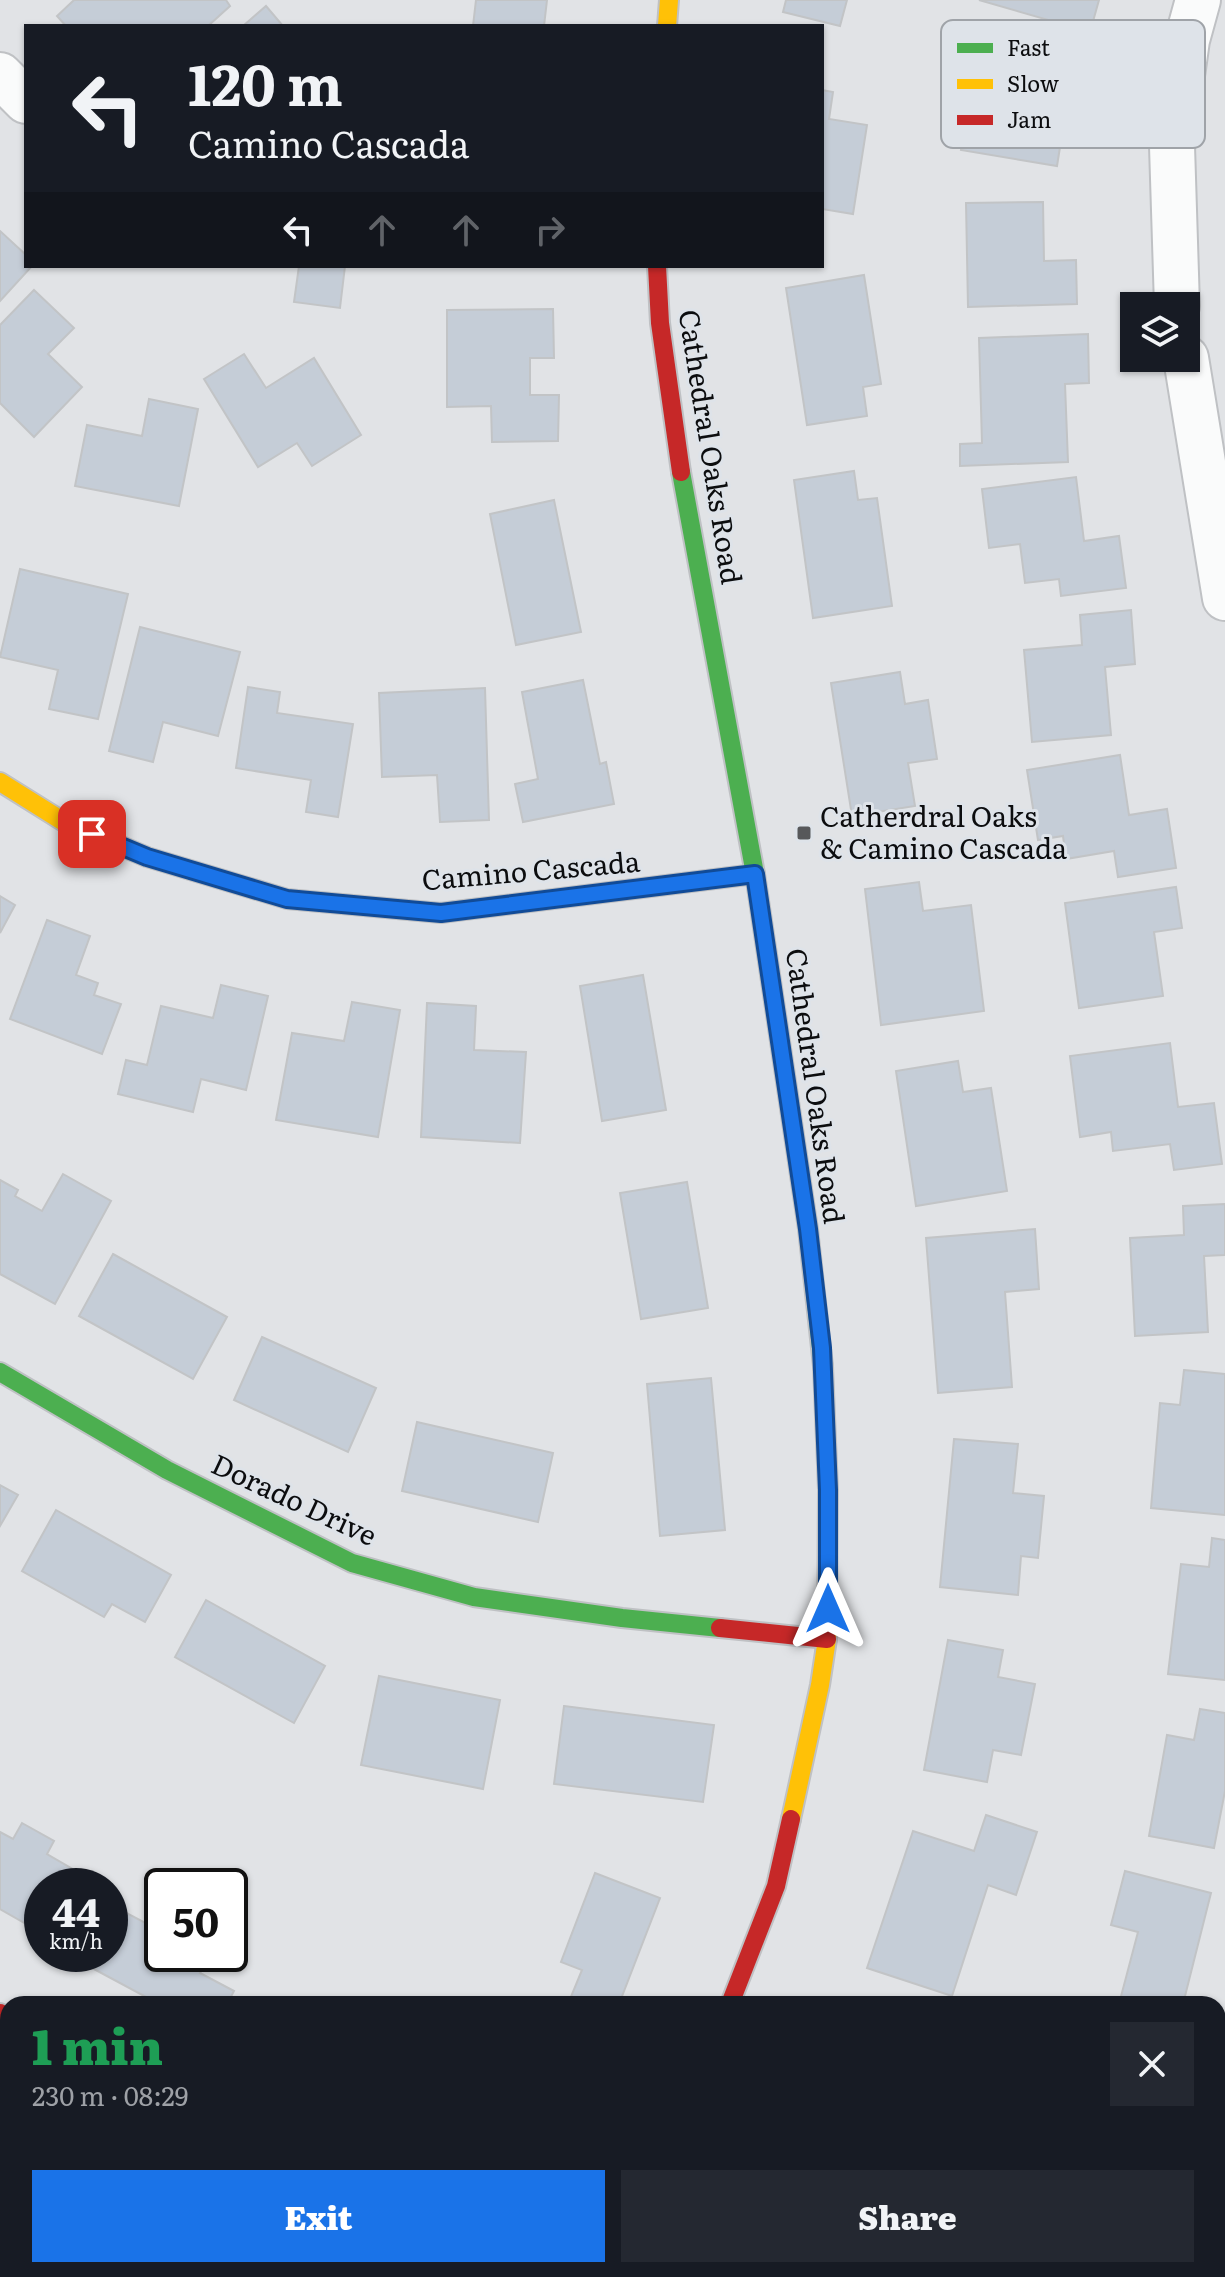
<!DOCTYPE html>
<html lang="en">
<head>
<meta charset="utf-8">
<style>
	:root { --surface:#171b24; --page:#242831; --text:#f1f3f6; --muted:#9ea1a6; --accent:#1a73e8 }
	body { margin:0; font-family:Literata,serif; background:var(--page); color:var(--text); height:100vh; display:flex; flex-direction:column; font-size:30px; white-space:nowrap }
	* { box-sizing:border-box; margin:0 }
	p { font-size:26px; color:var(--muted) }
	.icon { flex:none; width:44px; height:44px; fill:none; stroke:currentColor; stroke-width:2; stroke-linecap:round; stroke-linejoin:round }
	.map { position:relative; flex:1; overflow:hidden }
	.side { position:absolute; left:0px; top:1996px; width:1226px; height:282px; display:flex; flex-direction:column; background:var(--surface); border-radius:24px 24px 0 0; box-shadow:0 2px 6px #0004 }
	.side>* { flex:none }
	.guide { position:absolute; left:24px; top:24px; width:800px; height:244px; border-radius:0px; box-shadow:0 2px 6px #0004; background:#171b24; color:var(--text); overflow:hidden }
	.buttons { position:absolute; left:1120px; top:292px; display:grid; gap:16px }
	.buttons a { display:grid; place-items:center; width:80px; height:80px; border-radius:0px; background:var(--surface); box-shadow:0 2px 6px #0004; font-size:40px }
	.speed { position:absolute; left:24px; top:1868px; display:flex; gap:16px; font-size:40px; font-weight:700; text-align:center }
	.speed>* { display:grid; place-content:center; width:104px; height:104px; border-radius:50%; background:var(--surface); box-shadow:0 2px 6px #0004; line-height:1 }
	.speed small { font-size:20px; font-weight:400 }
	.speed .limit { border:4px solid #111; border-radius:12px; background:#fff; color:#111 }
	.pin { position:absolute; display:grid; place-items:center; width:68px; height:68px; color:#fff; margin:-34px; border-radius:16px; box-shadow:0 4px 12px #0006 }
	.me { position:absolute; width:88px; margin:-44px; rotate:0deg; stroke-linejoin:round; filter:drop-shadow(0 0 6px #0008) }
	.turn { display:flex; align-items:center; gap:28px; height:168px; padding:0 32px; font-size:36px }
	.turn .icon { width:104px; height:104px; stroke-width:2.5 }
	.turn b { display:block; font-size:56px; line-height:68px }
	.lanes { display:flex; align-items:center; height:76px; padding:0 32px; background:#0003; justify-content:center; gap:40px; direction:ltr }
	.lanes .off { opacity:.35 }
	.round { display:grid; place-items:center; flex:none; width:84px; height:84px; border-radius:0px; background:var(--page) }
	.summary { display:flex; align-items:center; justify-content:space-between; height:136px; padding:0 32px }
	h1 { font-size:48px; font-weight:800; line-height:60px; color:#1e9e55 }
	.action { display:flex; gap:16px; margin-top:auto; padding:16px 32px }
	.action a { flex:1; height:92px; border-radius:0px; background:var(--accent); color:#fff; font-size:32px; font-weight:800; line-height:92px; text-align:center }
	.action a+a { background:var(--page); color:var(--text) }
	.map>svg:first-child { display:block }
	.building { fill:#c5cdd7; stroke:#c2c4c6; stroke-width:2 }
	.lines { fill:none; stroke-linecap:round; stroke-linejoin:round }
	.street-casing { stroke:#bfc1c4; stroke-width:48 }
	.fast-casing { stroke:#bfc1c4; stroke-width:22 }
	.slow-casing { stroke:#bfc1c4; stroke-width:22 }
	.jam-casing { stroke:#bfc1c4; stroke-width:22 }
	.street { stroke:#fafbfb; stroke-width:44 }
	.fast { stroke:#4caf50; stroke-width:18 }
	.slow { stroke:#ffc107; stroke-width:18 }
	.jam { stroke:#c62828; stroke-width:18 }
	.route-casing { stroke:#114b97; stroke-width:20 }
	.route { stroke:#1a73e8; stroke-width:14 }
	.poi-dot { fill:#57585a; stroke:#dee3e9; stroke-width:3 }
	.labels { text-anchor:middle; stroke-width:6; stroke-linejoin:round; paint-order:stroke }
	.street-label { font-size:28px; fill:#0c0d0f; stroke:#dee3e9 }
	.poi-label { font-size:28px; fill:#0c0d0f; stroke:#dee3e9; text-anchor:start }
	.key { fill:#dee3e9; stroke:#9fa3a8; stroke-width:2 }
	.key-label { font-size:22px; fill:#0c0d0f }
</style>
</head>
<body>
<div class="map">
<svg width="1225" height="2277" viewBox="0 0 1225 2277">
	<rect width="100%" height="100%" fill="#e1e3e6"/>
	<!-- building -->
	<g class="building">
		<path d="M74,0H226L230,6L208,26H66L57,16Z"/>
		<path d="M476,0H547L544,26H473Z"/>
		<path d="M786,0H847L840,26L783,12Z"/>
		<path d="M979,0H1099L1090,32Z"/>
		<path d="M266,6L283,26H243Z"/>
		<path d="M980,35L1090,54L1081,105L1067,103L1057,166L961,150Z"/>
		<path d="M822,90L833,92L829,119L867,125L853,214L822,209Z"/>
		<path d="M1043,202L1044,261L1076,260L1077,304L968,307L966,203Z"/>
		<path d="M0,231L26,255V266H32L0,301Z"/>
		<path d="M299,266H345L340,308L294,302Z"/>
		<path d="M864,275L881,384L863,387L867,416L807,425L786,288Z"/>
		<path d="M34,290L74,328L48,354L82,387L34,437L0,403V325Z"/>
		<path d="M553,309L554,358H530V395H559L558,441L492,442L491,406L447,407V310Z"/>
		<path d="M1088,334L1089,383L1065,384L1068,462L960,466V444L982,443L979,338Z"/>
		<path d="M244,354L266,388L314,358L361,435L312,466L297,443L258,467L204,379Z"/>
		<path d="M149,399L198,409L179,506L75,486L87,425L142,436Z"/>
		<path d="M854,471L858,500L877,498L892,606L813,618L794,480Z"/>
		<path d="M1076,477L1084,541L1119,536L1126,588L1061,596L1059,579L1025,583L1020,544L989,548L982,489Z"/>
		<path d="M554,500L581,632L516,645L490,514Z"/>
		<path d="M20,569L128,594L98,719L49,709L58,670L0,657Z"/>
		<path d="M1131,610L1135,664L1105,667L1111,735L1032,742L1024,650L1082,645L1080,615Z"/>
		<path d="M140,627L240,652L218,736L163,722L153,762L109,751Z"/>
		<path d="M900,672L905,704L928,700L937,759L908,763L915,806L852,816L831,683Z"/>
		<path d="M583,680L600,764L606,762L614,804L523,822L515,784L538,779L522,692Z"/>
		<path d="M248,687L280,692L277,713L353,724L338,817L306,812L311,780L236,768Z"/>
		<path d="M485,688L489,820L440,822L437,775L382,777L379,693Z"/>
		<path d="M1120,755L1129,815L1167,809L1176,868L1118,877L1114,851L1066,859L1063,836L1038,840L1027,770Z"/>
		<path d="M919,882L923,911L971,905L984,1011L881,1025L865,889Z"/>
		<path d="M1176,887L1182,928L1154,932L1163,996L1079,1008L1065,903Z"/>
		<path d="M0,896L15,905L0,933Z"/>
		<path d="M47,920L90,936L76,975L98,983L94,995L121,1004L102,1054L10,1019Z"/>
		<path d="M643,975L666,1110L602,1121L580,986Z"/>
		<path d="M221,985L268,996L246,1090L201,1079L193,1112L118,1094L126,1060L147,1065L161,1006L213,1018Z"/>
		<path d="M352,1002L400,1010L378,1137L276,1120L292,1033L344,1041Z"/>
		<path d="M427,1003L476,1006L474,1050L526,1052L520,1143L421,1137Z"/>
		<path d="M1170,1043L1178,1107L1214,1103L1222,1164L1174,1170L1170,1144L1113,1151L1111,1132L1080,1137L1070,1056Z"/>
		<path d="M958,1061L963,1092L991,1088L1007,1191L916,1206L896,1071Z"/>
		<path d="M63,1174L111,1201L55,1304L0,1274V1180L18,1190L15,1196L42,1211Z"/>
		<path d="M687,1182L708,1308L641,1319L620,1193Z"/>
		<path d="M1225,1204V1255L1204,1256L1208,1332L1135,1336L1130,1238L1184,1235L1183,1206Z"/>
		<path d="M1035,1229L1039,1289L1005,1292L1012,1387L938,1393L926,1238Z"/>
		<path d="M113,1254L227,1317L193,1379L79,1316Z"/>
		<path d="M262,1337L376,1388L348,1452L234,1400Z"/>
		<path d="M1184,1370L1225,1374V1515L1151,1508L1160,1403L1180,1405Z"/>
		<path d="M711,1378L725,1530L660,1536L647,1384Z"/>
		<path d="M417,1422L553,1453L538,1522L402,1491Z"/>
		<path d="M954,1439L1018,1444L1013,1493L1044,1496L1038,1558L1021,1556L1018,1595L940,1587Z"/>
		<path d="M0,1485L18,1495L0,1526Z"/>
		<path d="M56,1510L171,1575L145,1622L112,1604L104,1617L22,1571Z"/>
		<path d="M1212,1538L1225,1540V1680L1168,1674L1181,1564L1209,1567Z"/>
		<path d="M206,1600L325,1666L294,1723L175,1657Z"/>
		<path d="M948,1640L1003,1650L998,1677L1035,1684L1021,1755L993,1750L987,1782L924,1770Z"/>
		<path d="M379,1676L500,1700L483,1789L361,1765Z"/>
		<path d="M564,1706L714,1725L703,1802L554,1784Z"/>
		<path d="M1200,1709L1225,1713V1791L1214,1848L1149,1836L1167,1735L1194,1740Z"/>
		<path d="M986,1815L1037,1832L1016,1895L988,1885L952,1996L867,1968L913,1831L974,1851Z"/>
		<path d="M22,1823L54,1841L47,1854L102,1886H42V1933L0,1909V1832L13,1839Z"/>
		<path d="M1125,1871L1211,1893L1183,2004H1119L1138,1932L1111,1925Z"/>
		<path d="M595,1873L660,1898L619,2004H568L582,1970L561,1962Z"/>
		<path d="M161,1903L162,1954H210L200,1973L234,1991L227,2004H159L92,1968L100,1954H110V1935L123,1911L149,1925Z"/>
		<path d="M0,2132L8,2136V2198L0,2194Z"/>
		<path d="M1218,2230L1225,2235V2277H1175L1168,2271L1218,2270Z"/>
		<path d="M742,2270H833L829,2277H738Z"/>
	</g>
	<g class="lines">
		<!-- street casing -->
		<g class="street-casing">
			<g id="street">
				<path d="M0,75L26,101"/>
				<path d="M1177,306L1172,146L1187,40L1198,0"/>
				<path d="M1186,358L1225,598"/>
			</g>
		</g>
		<!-- fast casing -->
		<g class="fast-casing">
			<g id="fast">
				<path d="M681,472L755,874L808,1229L823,1366"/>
				<path d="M456,911L755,874"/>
				<path d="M0,1372L167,1470L352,1563L474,1597L622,1618L720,1628"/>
				<path d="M441,2270L453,2277"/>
				<path d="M605,2277L608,2270"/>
			</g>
		</g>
		<!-- slow casing -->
		<g class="slow-casing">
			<g id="slow">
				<path d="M667,26L669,0"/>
				<path d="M0,782L64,822L147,857L287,899L441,913L456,911"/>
				<path d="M791,1819L820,1685L827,1639L828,1490L823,1366"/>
			</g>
		</g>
		<!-- jam casing -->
		<g class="jam-casing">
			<g id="jam">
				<path d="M657,266L660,323L681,472"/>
				<path d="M720,1628L827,1639"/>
				<path d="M730,2004L776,1886L791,1819"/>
				<path d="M0,2013L8,2018"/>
			</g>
		</g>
		<!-- street -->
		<use href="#street" class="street"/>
		<!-- fast -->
		<use href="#fast" class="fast"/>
		<!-- slow -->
		<use href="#slow" class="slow"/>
		<!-- jam -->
		<use href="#jam" class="jam"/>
	</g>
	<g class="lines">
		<!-- route casing -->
		<g class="route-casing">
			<path id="route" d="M92,834L147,857L287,899L441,913L755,874L808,1229L822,1348L828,1490V1609"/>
		</g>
		<!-- route -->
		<use href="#route" class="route"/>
	</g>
	<!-- markers -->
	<rect class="poi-dot" x="796" y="825" width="16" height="16" rx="4"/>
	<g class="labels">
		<!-- street labels -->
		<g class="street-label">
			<text transform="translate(710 447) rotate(81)" y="10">Cathedral Oaks Road</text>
			<text transform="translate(531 871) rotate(-5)" y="10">Camino Cascada</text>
			<text transform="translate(815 1086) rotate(82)" y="10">Cathedral Oaks Road</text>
			<text transform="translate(294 1500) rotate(25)" y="10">Dorado Drive</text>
		</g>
		<!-- poi labels -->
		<g class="poi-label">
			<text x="820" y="827">Catherdral Oaks<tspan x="820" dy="32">&amp; Camino Cascada</tspan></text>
		</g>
	</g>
	<!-- legend -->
	<rect x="941" y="20" width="264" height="128" rx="12" class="key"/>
	<rect x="957" y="43" width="36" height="10" fill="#4caf50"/>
	<rect x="957" y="79" width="36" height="10" fill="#ffc107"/>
	<rect x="957" y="115" width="36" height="10" fill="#c62828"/>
	<g class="key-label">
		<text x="1007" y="56">Fast</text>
		<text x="1007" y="92">Slow</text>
		<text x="1007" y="128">Jam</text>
	</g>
</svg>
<div class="buttons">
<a><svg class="icon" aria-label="layers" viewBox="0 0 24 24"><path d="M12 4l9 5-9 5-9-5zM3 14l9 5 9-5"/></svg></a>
</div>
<div class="speed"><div>44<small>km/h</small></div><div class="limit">50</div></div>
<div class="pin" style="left:92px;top:834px;background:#d93025"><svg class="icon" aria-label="arrive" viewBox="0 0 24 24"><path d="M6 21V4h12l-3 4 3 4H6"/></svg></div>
<svg class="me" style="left:828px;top:1609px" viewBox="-20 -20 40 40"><path d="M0-17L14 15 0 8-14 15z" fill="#1a73e8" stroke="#fff" stroke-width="4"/></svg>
<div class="guide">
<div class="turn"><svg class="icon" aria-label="left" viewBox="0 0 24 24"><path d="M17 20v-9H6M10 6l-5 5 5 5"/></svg><div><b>120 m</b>Camino Cascada</div></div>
<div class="lanes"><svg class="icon" aria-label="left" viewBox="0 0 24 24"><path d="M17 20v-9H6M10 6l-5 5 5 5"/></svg><svg class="icon off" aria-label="ahead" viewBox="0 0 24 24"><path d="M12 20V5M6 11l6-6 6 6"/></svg><svg class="icon off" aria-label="ahead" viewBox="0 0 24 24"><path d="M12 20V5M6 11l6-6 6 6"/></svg><svg class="icon off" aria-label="right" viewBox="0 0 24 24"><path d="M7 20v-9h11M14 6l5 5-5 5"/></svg></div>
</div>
<section class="side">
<div class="summary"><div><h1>1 min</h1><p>230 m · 08:29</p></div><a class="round"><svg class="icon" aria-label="close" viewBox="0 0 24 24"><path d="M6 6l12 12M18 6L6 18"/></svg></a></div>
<div class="action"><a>Exit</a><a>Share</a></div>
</section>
</div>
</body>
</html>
